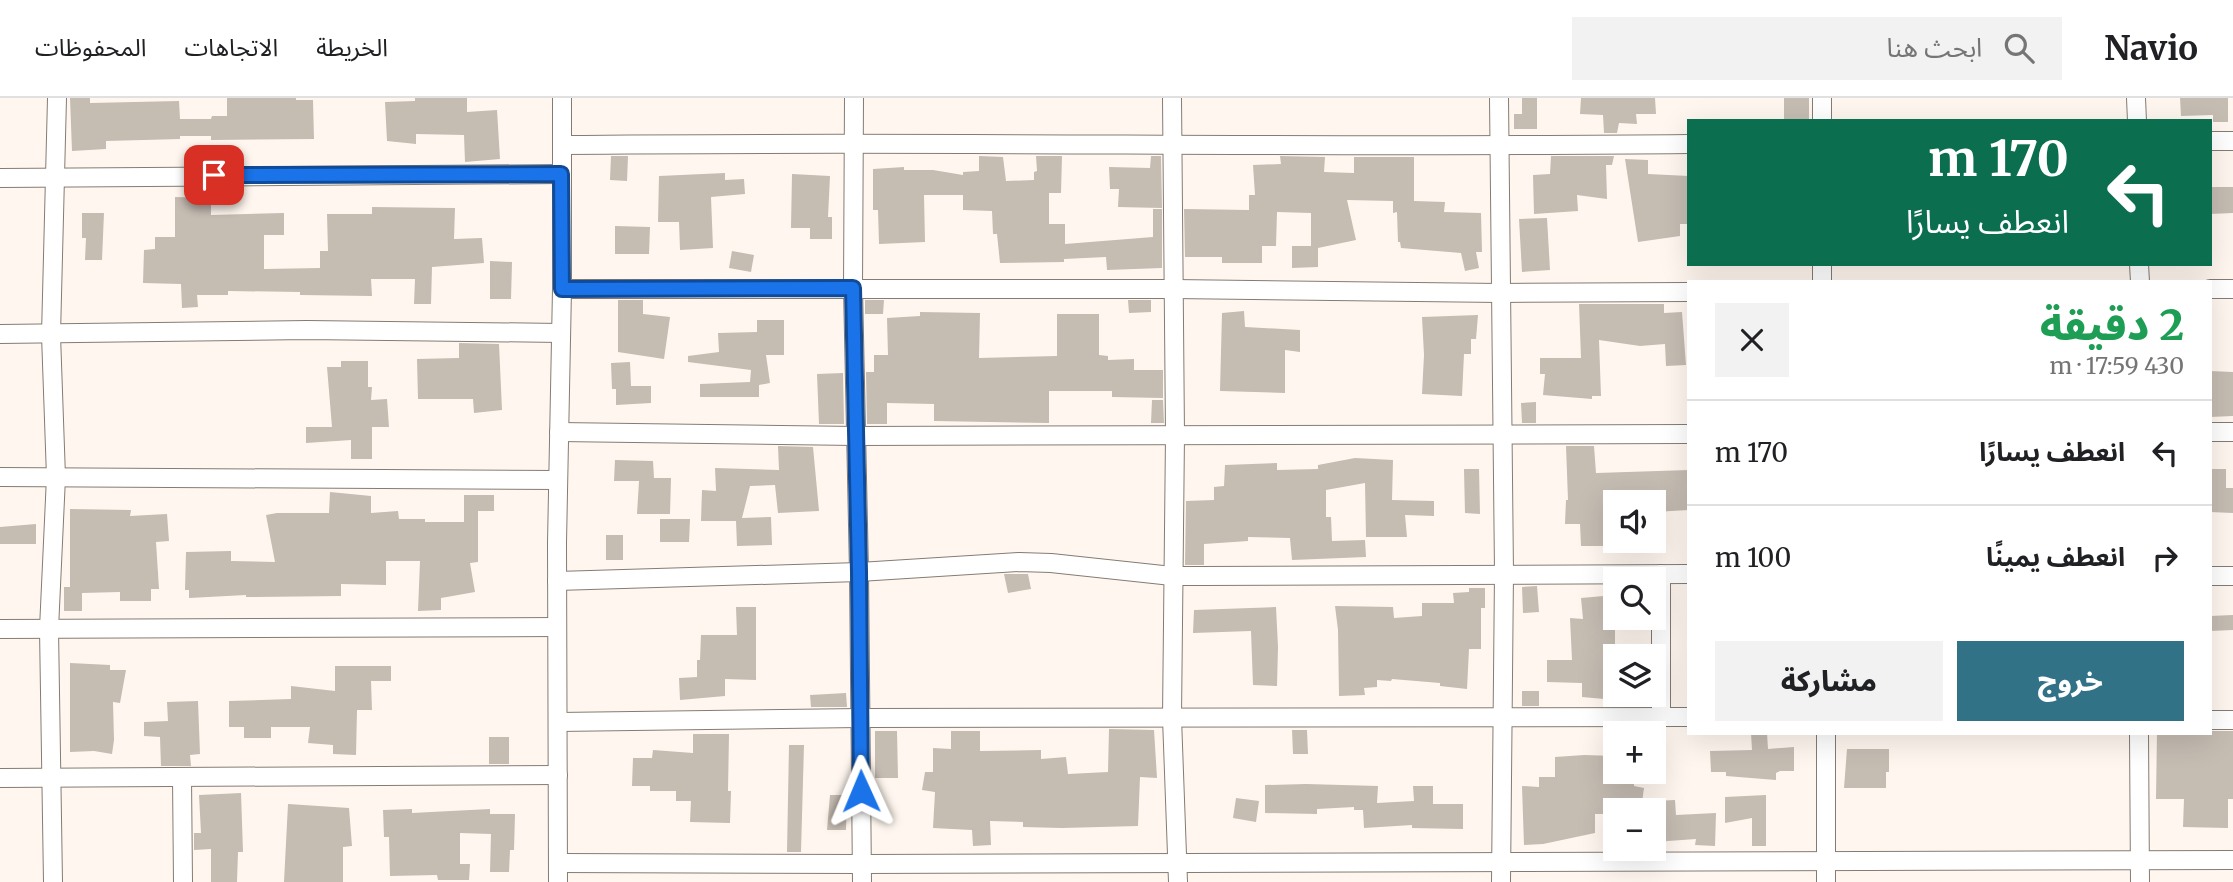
<!DOCTYPE html>
<html lang="ar">
<head>
<meta charset="utf-8">
<style>
	:root { --surface:#fff; --page:#f2f2f2; --text:#202124; --muted:#757577; --line:#e0e0e0; --accent:#327286 }
	body { margin:0; font-family:Merriweather,"Noto Sans Arabic",serif; background:var(--page); color:var(--text); direction:rtl; height:100vh; display:flex; flex-direction:column; font-size:26px; white-space:nowrap }
	* { box-sizing:border-box; margin:0 }
	p { font-size:23px; color:var(--muted) }
	.icon { flex:none; width:38px; height:38px; fill:none; stroke:currentColor; stroke-width:2; stroke-linecap:round; stroke-linejoin:round }
	.map { position:relative; flex:1; overflow:hidden; direction:ltr }
	.sheet { position:absolute; left:1687px; top:182px; width:525px; height:455px; display:flex; flex-direction:column; background:var(--surface); border-radius:0px; box-shadow:0 7px 28px #0002; direction:rtl }
	.sheet>* { flex:none }
	.guide { position:absolute; left:1687px; top:21px; width:525px; height:147px; border-radius:0px; box-shadow:0 7px 28px #0002; direction:rtl; background:#0b6e4f; color:#fff; overflow:hidden }
	.tools { position:absolute; left:1603px; top:392px; display:grid; gap:14px }
	.tools a { display:grid; place-items:center; width:63px; height:63px; border-radius:0px; background:var(--surface); box-shadow:0 7px 28px #0002; font-size:35px }
	.pin { position:absolute; display:grid; place-items:center; width:60px; height:60px; color:#fff; margin:-30px; border-radius:14px; box-shadow:0 4px 10px #0006 }
	.me { position:absolute; width:77px; margin:-38px; rotate:359deg; stroke-linejoin:round; filter:drop-shadow(0 0 5px #0008) }
	.turn { display:flex; align-items:center; gap:24px; height:147px; padding:0 28px; font-size:32px }
	.turn .icon { width:91px; height:91px; stroke-width:2.5 }
	.turn b { display:block; font-size:49px; line-height:60px }
	.round { display:grid; place-items:center; flex:none; width:74px; height:74px; border-radius:0px; background:var(--page) }
	.headline { display:flex; align-items:center; justify-content:space-between; height:119px; padding:0 28px }
	h1 { font-size:42px; font-weight:800; line-height:52px; color:#1e9e55 }
	.primary-button { display:flex; gap:14px; margin-top:auto; padding:14px 28px }
	.primary-button a { flex:1; height:80px; border-radius:0px; background:var(--accent); color:#fff; font-size:28px; font-weight:800; line-height:80px; text-align:center }
	.primary-button a+a { background:var(--page); color:var(--text) }
	ul { padding:0; list-style:none }
	li { display:flex; align-items:center; gap:21px; height:105px; padding:0 28px; border-top:2px solid var(--line) }
	li div { flex:1 }
	li b { display:block; font-size:26px }
	li em { font-style:normal }
	header { display:flex; align-items:center; gap:42px; box-sizing:border-box; height:98px; padding:0 35px; background:var(--surface); border-bottom:2px solid var(--line) }
	header strong { font-size:33px }
	nav { display:flex; gap:38px; margin-inline-start:auto; font-size:24px }
	.search { width:490px; height:63px; background:var(--page); display:flex; align-items:center; gap:18px; box-sizing:border-box; padding:0 24px; border-radius:0px; color:var(--muted); font-size:26px }
	.map>svg:first-child { display:block }
	.building { fill:#c5bcb2 }
	.lines { fill:none; stroke-linecap:round; stroke-linejoin:round }
	.minor-casing { stroke:#847c73; stroke-width:20 }
	.minor { stroke:#fff; stroke-width:18 }
	.route-casing { stroke:#114b97; stroke-width:18 }
	.route { stroke:#1a73e8; stroke-width:12 }
</style>
</head>
<body>
<header>
<strong>Navio</strong>
<div class="search"><svg class="icon" aria-label="search" viewBox="0 0 24 24"><circle cx="10" cy="10" r="6"/><path d="M15 15l6 6"/></svg>ابحث هنا</div>
<nav><a>الخريطة</a><a>الاتجاهات</a><a>المحفوظات</a></nav>
</header>
<div class="map">
<svg width="2233" height="784" viewBox="0 0 2233 784">
	<rect width="100%" height="100%" fill="#fff7ef"/>
	<!-- building -->
	<g class="building">
		<path d="M70,0H90V5L179,3L180,21H211L212,18H227V0H296V2H313L314,41L211,42V38H180V41L106,43V51L72,53Z"/>
		<path d="M415,0H467V14L497,12L500,61L465,64L464,37L416,36V46L387,43L385,4L415,3Z"/>
		<path d="M1522,0H1537V31H1514V16H1522Z"/>
		<path d="M1581,0H1655L1656,16H1636L1637,26L1619,25L1617,35H1604L1603,17L1580,16Z"/>
		<rect x="1784" y="0" width="25" height="23"/>
		<path d="M2180,0H2228V24H2213V17L2181,18Z"/>
		<path d="M611,58H628L627,83L610,82Z"/>
		<path d="M979,58L1003,59L1006,83L1034,82V74L1037,73L1036,58H1062L1061,95H1049V126H1065V146L1153,139V111H1162V170L1107,172L1106,159L1064,161V164L1000,165L997,136H993L992,113L963,112V97H924L925,144L879,146L878,112H873V71L904,69V72H933L963,77V74L979,73Z"/>
		<path d="M1151,58H1161L1162,110L1118,109L1119,91H1110L1109,69L1150,70Z"/>
		<path d="M1280,58L1325,59L1324,74L1354,75V59H1414V103L1445,104L1444,114L1481,115L1482,154H1476L1479,170L1465,173L1461,155L1401,150L1400,144H1398L1397,114L1393,115V103L1347,102L1356,142L1318,150V169L1292,170V148H1311V115L1277,114L1276,148H1262V165H1222V159H1185L1184,111L1249,112V97H1255L1253,67L1281,66Z"/>
		<path d="M1551,58H1614L1612,67H1606L1607,101L1577,97L1578,113L1534,116L1533,77L1550,76Z"/>
		<path d="M1625,61L1648,62V76L1689,78V126H1680V138L1638,144Z"/>
		<path d="M725,75V82L744,81L745,96L711,99L713,150L680,152L679,124H658L659,78Z"/>
		<path d="M792,76L830,78L828,119H832V141H810V130H791Z"/>
		<path d="M2210,89H2233V115L2210,116Z"/>
		<path d="M175,99L211,100V117L284,115V137H264V171L320,170V153H328L327,116H372V109L455,110L454,141L482,140L484,165L432,169L431,206H414L415,181H371L372,198L300,197V194L228,193V197H197L198,209L182,210L181,186L143,185L144,152L155,151V139H175Z"/>
		<path d="M82,115H104L102,162H85L86,140H82Z"/>
		<path d="M1547,120L1550,172L1522,174L1519,121Z"/>
		<path d="M615,128L650,129L649,156H615Z"/>
		<path d="M732,153L754,157L751,174L729,170Z"/>
		<path d="M490,163L512,164L511,201H490Z"/>
		<path d="M618,202H643V216L670,219L664,261L618,254Z"/>
		<path d="M865,202H884L883,216H865Z"/>
		<path d="M1128,202H1151V214L1129,215Z"/>
		<path d="M1579,206H1664V215L1682,214L1686,267L1666,268L1665,246L1640,248L1599,242L1601,298H1592V301L1543,297L1545,276H1540V260H1581Z"/>
		<path d="M1244,213L1245,229L1300,232V254L1285,252V295L1220,293L1222,215Z"/>
		<path d="M920,214L980,215L979,260L1057,258V216H1099V257L1108,258V262L1134,261V272H1163V300L1112,299V293H1049V325L934,323V306L887,305V326H867L866,274H874V257H888L887,220L920,218Z"/>
		<path d="M1478,217L1476,241H1471V256H1464L1462,298L1422,296L1424,257L1422,219Z"/>
		<path d="M757,222H784V257H766L770,285L759,287V299H700V286L750,284L751,272L688,264V258L719,254L718,235L757,234Z"/>
		<path d="M459,245L499,246L502,312L474,315L473,301H418L417,261L459,260Z"/>
		<path d="M341,263H368V289H372L371,302L387,301L389,329H372V361H351V342L306,345V329H332L327,269H341Z"/>
		<path d="M630,264L631,288H651V305L616,307V291H612L611,265Z"/>
		<path d="M2210,273L2233,274V318L2210,319Z"/>
		<path d="M843,275L844,326H819L817,276Z"/>
		<path d="M1152,302H1163L1164,325H1151Z"/>
		<path d="M1536,304V325H1522L1521,305Z"/>
		<path d="M778,348L813,349L819,413L778,415L775,387L750,388L742,420L771,419L772,447L737,448L736,423H701L702,392L716,393L715,370L779,372Z"/>
		<path d="M1566,348H1594L1596,375L1689,372V412L1654,414V404H1615V448H1581L1580,426H1565L1566,402H1568Z"/>
		<path d="M1355,360L1393,362L1392,402L1434,403V418L1405,417L1407,439H1366L1365,385L1326,392V419H1331L1332,443L1365,442L1366,459L1292,462L1290,440L1248,439V443L1204,446V467H1185L1186,403L1214,402V389L1224,388L1225,367L1277,365V372L1318,371V367Z"/>
		<path d="M615,362L653,363L654,380H671L670,416H637L639,383H614Z"/>
		<path d="M1464,371H1479L1480,416L1465,415Z"/>
		<path d="M2210,371H2226V390H2233V415L2210,414Z"/>
		<path d="M330,394L371,398V415L398,413L399,421H425V424H464V397H494V413H478V464L470,465L475,494L441,500V512L418,513L420,463H386V487L341,486V498L246,499V497L189,500V492H185L186,454L231,453V463L275,464L266,417L277,415H329Z"/>
		<path d="M70,411L131,412L130,418L167,416L169,443L156,444L159,491H151V503H120V494L82,495V513H64V489H70Z"/>
		<path d="M660,421H690L689,444H660Z"/>
		<path d="M36,426V446H0V429Z"/>
		<rect x="606" y="437" width="17" height="25"/>
		<path d="M1004,476H1028L1031,491L1008,495Z"/>
		<path d="M1537,488L1539,514L1523,515L1522,489Z"/>
		<path d="M1469,490H1485V510H1481V551H1469L1467,591L1440,588V585L1392,581L1391,583L1377,582V589L1364,590L1365,597L1339,598L1338,532L1335,508L1393,509L1394,520L1422,518V505H1454L1453,495L1469,494Z"/>
		<path d="M1615,497V602L1582,599V585L1547,584V562H1572L1570,520L1583,521L1581,500Z"/>
		<path d="M736,509H756V582L725,581V598L680,602L679,580L697,579V562H700L701,537H737Z"/>
		<path d="M1276,509L1278,549L1277,588L1253,587L1251,533L1193,535L1194,512Z"/>
		<path d="M2233,517V532L2210,533V518Z"/>
		<path d="M70,565L110,567V572H126L120,605L113,604L114,642L112,656L94,653L70,654Z"/>
		<path d="M335,568H391V583H371L372,612H357L356,657L333,656V647L308,645L310,629H271V640H244V629H229V603L291,601V588L335,593Z"/>
		<rect x="1522" y="593" width="17" height="15"/>
		<path d="M846,595L847,609H811L810,597Z"/>
		<path d="M198,603L200,656L190,657L191,668H161L160,639L144,638V624L168,623L167,604Z"/>
		<path d="M1109,631L1154,632L1157,680L1140,679L1138,728L1062,730L1023,729V724L990,723L991,747L973,748L972,732L933,730L935,694L922,692L925,674H933V650L951,651V633H980V653L1041,652V661L1066,659L1068,676L1108,674Z"/>
		<path d="M1292,632H1307L1308,656H1293Z"/>
		<path d="M875,633H897L898,680H875Z"/>
		<path d="M2210,633H2233V701H2228V730L2183,729L2184,701H2156L2157,635H2210Z"/>
		<path d="M1751,635H1767L1768,651L1794,649V673H1780L1776,675V682L1726,678V674H1711L1710,653L1752,652Z"/>
		<path d="M693,636H729L728,693H731L730,725L690,724L691,703H676V693H650V688H632L633,660H652L653,652L693,655Z"/>
		<rect x="489" y="639" width="20" height="27"/>
		<path d="M789,647H804L801,754H787Z"/>
		<path d="M1847,651H1889V674H1886V690H1844Z"/>
		<path d="M1584,657L1615,658V674H1634V688L1644,690L1641,712H1613V716H1595V735L1543,746L1524,747L1522,688L1539,689V679H1555V659Z"/>
		<path d="M1306,686L1378,688L1377,705L1414,703L1413,688H1433V706H1463V731L1412,730V727L1364,730L1363,712H1354V709L1317,711V716L1265,715V687Z"/>
		<path d="M241,695L243,754H238L237,784H211V751L194,752V735H201L199,697Z"/>
		<path d="M830,697H847L846,732H827Z"/>
		<path d="M1766,697V748H1752V720L1725,725V699Z"/>
		<path d="M1236,700L1259,703L1256,724L1233,720Z"/>
		<path d="M1675,702L1676,717L1716,715L1715,748L1695,747L1696,741L1654,744V703Z"/>
		<path d="M288,706L349,710L352,748L343,749V784H284Z"/>
		<path d="M412,711V715L490,711V716H515L514,752H510L509,774H490L491,736L460,735V766H470L469,782H438L437,777L390,778L389,739H384L383,712Z"/>
	</g>
	<g class="lines">
		<!-- minor casing -->
		<g class="minor-casing">
			<g id="minor">
				<path d="M854,0L853,190L859,474L862,784"/>
				<path d="M1172,0L1175,337L1172,620L1178,784"/>
				<path d="M1499,0L1504,475L1501,784"/>
				<path d="M1822,0V23"/>
				<path d="M2136,0L2137,23"/>
				<path d="M2210,43H2233"/>
				<path d="M562,47C938,43 1313,50 1689,46"/>
				<path d="M0,80L561,76"/>
				<path d="M2139,166L2140,184"/>
				<path d="M1822,184V166"/>
				<path d="M562,191H1174L1500,195L1689,194"/>
				<path d="M2210,191H2233"/>
				<path d="M0,236L307,232L561,235"/>
				<path d="M559,334L856,338L1689,336"/>
				<path d="M2210,334H2233"/>
				<path d="M0,379L558,382"/>
				<path d="M2210,478H2233"/>
				<path d="M557,483L859,474L1019,464L1051,465L1172,478H1200L1689,476"/>
				<path d="M0,531L557,529"/>
				<path d="M1661,620V476"/>
				<path d="M2210,622H2233"/>
				<path d="M558,624L860,620L1689,619"/>
				<path d="M1826,635V784"/>
				<path d="M2139,635L2140,784"/>
				<path d="M182,679L183,784"/>
				<path d="M0,680L558,677"/>
				<path d="M559,765L862,766L2233,762"/>
				<path d="M53,784L49,531L56,379L51,237L57,0"/>
				<path d="M558,784L557,445L562,191V0"/>
			</g>
		</g>
		<!-- minor -->
		<use href="#minor" class="minor"/>
	</g>
	<g class="lines">
		<!-- route casing -->
		<g class="route-casing">
			<path id="route" d="M214,77L561,76L562,191L853,190L859,474L861,693"/>
		</g>
		<!-- route -->
		<use href="#route" class="route"/>
	</g>
</svg>
<div class="tools">
<a><svg class="icon" aria-label="sound" viewBox="0 0 24 24"><path d="M4 9h4l5-4v14l-5-4H4zM17 9q2 3 0 6"/></svg></a>
<a><svg class="icon" aria-label="search" viewBox="0 0 24 24"><circle cx="10" cy="10" r="6"/><path d="M15 15l6 6"/></svg></a>
<a><svg class="icon" aria-label="layers" viewBox="0 0 24 24"><path d="M12 4l9 5-9 5-9-5zM3 14l9 5 9-5"/></svg></a>
<a>+</a>
<a>−</a>
</div>
<div class="pin" style="left:214px;top:77px;background:#d93025"><svg class="icon" aria-label="arrive" viewBox="0 0 24 24"><path d="M6 21V4h12l-3 4 3 4H6"/></svg></div>
<svg class="me" style="left:861px;top:693px" viewBox="-20 -20 40 40"><path d="M0-17L14 15 0 8-14 15z" fill="#1a73e8" stroke="#fff" stroke-width="4"/></svg>
<div class="guide">
<div class="turn"><svg class="icon" aria-label="left" viewBox="0 0 24 24"><path d="M17 20v-9H6M10 6l-5 5 5 5"/></svg><div><b>170 m</b>انعطف يسارًا</div></div>
</div>
<section class="sheet">
<div class="headline"><div><h1>2 دقيقة</h1><p>430 m · 17:59</p></div><a class="round"><svg class="icon" aria-label="close" viewBox="0 0 24 24"><path d="M6 6l12 12M18 6L6 18"/></svg></a></div>
<ul>
<li><svg class="icon" aria-label="left" viewBox="0 0 24 24"><path d="M17 20v-9H6M10 6l-5 5 5 5"/></svg><div><b>انعطف يسارًا</b></div><em>170 m</em></li>
<li><svg class="icon" aria-label="right" viewBox="0 0 24 24"><path d="M7 20v-9h11M14 6l5 5-5 5"/></svg><div><b>انعطف يمينًا</b></div><em>100 m</em></li>
</ul>
<div class="primary-button"><a>خروج</a><a>مشاركة</a></div>
</section>
</div>
</body>
</html>
